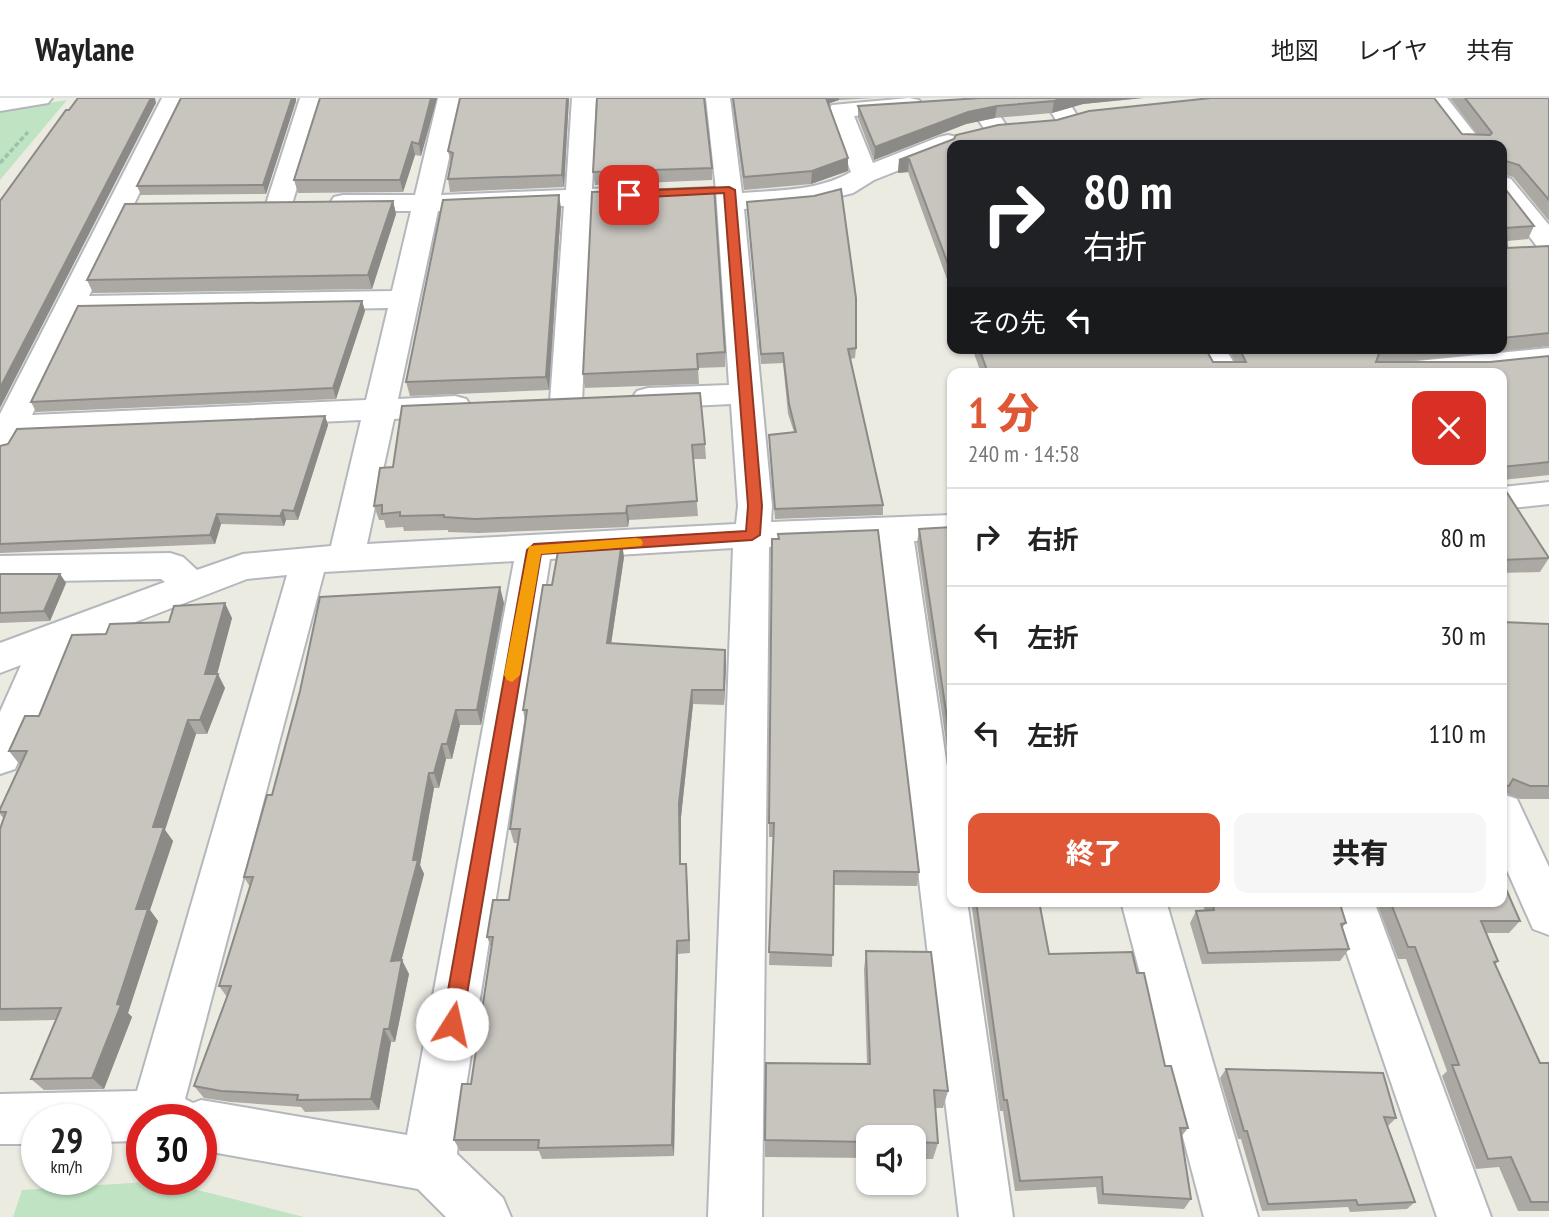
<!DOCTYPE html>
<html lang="ja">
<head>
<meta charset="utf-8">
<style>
	:root { --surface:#fff; --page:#f6f6f6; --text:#222; --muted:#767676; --line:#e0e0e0; --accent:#df5735 }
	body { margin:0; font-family:"PT Sans Narrow","Noto Sans JP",sans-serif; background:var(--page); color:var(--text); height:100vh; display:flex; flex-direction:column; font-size:26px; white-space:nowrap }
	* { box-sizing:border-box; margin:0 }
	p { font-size:23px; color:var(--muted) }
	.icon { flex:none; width:38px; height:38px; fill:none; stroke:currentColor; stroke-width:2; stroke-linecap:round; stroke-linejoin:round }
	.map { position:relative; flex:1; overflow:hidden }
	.drawer { position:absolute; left:947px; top:270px; width:560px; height:539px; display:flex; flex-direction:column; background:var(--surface); border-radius:14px; box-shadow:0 2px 5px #0004 }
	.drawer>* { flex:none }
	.hud { position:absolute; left:947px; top:42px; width:560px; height:214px; border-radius:14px; box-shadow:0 2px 5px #0004; background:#202124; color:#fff; overflow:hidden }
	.buttons { position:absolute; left:856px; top:1027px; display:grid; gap:14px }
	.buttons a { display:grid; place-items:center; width:70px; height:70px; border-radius:14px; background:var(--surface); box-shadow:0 2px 5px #0004; font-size:35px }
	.speed { position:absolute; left:21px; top:1006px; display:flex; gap:14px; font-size:35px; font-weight:700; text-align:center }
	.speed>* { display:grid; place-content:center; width:91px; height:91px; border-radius:50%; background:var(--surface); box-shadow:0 2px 5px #0004; line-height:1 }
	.speed small { font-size:18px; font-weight:400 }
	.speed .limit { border:10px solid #d22; background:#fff; color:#111 }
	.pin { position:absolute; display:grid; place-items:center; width:60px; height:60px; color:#fff; margin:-30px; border-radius:14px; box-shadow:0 4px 10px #0006 }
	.me { position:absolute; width:77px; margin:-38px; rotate:10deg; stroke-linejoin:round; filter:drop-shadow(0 0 5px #0008) }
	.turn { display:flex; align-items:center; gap:24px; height:147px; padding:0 21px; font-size:32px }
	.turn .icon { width:91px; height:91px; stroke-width:2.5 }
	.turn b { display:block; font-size:49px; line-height:60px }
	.then { display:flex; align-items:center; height:66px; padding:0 21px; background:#0003; gap:14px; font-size:26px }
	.round { display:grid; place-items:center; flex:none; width:74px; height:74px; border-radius:14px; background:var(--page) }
	.headline { display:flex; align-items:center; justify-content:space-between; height:119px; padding:0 21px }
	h1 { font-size:42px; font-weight:800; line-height:52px; color:var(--accent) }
	.cta { display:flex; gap:14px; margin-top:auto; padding:14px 21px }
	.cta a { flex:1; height:80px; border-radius:14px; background:var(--accent); color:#fff; font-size:28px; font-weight:800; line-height:80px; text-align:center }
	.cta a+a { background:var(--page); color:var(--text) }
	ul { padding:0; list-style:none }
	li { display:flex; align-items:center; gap:21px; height:98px; padding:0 21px; border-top:2px solid var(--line) }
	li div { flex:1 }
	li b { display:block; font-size:26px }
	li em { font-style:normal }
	header { display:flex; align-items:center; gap:42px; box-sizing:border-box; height:98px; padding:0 35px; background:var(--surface); border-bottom:2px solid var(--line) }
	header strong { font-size:33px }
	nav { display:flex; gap:38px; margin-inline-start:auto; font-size:24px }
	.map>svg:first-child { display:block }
	.green { fill:#bfe3c3 }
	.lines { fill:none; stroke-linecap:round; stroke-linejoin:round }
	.minor-casing { stroke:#b4b7bc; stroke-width:4 }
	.path { stroke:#99c3aa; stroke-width:3.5; stroke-dasharray:5 2.5; stroke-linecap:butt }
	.minor { fill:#fff; fill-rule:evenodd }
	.wall { fill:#aca9a4 }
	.shaded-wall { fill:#8c8a86 }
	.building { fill:#c8c5bf; stroke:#8c8a86; stroke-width:2 }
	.route { fill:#df5735; stroke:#913922; stroke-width:2 }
	.slow { fill:#f59e0b }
</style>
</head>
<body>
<header>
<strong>Waylane</strong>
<nav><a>地図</a><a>レイヤ</a><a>共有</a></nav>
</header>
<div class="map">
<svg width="1549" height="1119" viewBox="0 0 1549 1119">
	<rect width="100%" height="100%" fill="#ecebe2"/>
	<!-- green -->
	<g class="green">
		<path d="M67,2L0,82V13Z"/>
		<path d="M162,1083L304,1119H13L22,1092Z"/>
	</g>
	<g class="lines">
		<!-- minor casing -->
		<g class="minor-casing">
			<g id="minor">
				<path d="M0,0H52L48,5L0,13Z"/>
				<path d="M162,0H186L89,198L392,193L411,113H343L334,111L330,105L334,99L343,97H415L438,0H462L441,97L566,92L572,0H596L592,91L643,88L652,90L656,96L652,102L591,106L582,304L577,311L566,314L555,311L550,304L564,108L438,113L398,301L455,298L466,301L471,308L466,315L394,321L367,446L736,426L738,408L731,306L648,310L637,307L632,300L637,293L648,290L729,287L716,92L706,0H730L742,95C780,92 818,93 851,74L828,12L832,7L909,0L919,2L923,7L919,12L854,18L873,65L939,39L948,37L957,39L960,44L958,47H952V51L874,82L853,95L813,105L744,111L772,408L771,424L952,417V441L914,443L952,703V803H967L1013,1119H959L879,444L769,449L762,1119H708L733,450L550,461L459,1032L457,1056L503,1100L511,1119H446L418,1091L201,1052V1022H142V1043L96,1044V1022H37V1046H0V996L137,993L287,477L247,481L68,550L15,671L0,676V614L21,567L0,575V545L165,484L161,481L0,484V458L170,455L183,459L197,472L243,456L331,448L361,322L21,338L13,353L0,356V316ZM388,210L366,302L32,317L81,216ZM514,463L407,1037L201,1002L193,1005L185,1001L324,474Z"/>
				<path d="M300,0H324L292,106L288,112L279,114L270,112L266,106Z"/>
				<path d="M964,0H988L1008,30L1005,35L996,37L987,35Z"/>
				<path d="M1042,0H1066L1096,47H1072Z"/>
				<path d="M1423,0H1447L1484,47H1459Z"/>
				<path d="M1502,78L1511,81L1549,127V153L1539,151L1502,103Z"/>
				<path d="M1195,250H1225L1240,275H1209Z"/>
				<path d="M1549,250V268L1483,275H1372L1376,268L1387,266Z"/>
				<path d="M1549,384V406L1502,411V389Z"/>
				<path d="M1502,696L1517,701L1549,769V837L1533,831L1502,761Z"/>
				<path d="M1121,803H1166L1258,1119H1204Z"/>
				<path d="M1329,803H1374L1491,1119H1437Z"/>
			</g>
		</g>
		<!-- path -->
		<path class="path" d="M0,65L28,34"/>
		<!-- minor -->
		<use href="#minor" class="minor"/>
	</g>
	<!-- wall -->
	<g class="wall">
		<path d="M437,0L421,58L415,57L403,94L298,95L294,82Z"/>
		<path d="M569,0L564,89L450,94L448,81L451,66L448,53Z"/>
		<path d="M732,0H876L839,2L830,5L829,8L848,60V73L811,86L744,92Z"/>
		<path d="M980,0H1143L1083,6L1052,15L995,20L966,26L874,62L858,20V8Z"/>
		<path d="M1211,0H1434L1462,36L1478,37L1450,0H1549V123L1513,79L1506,77V92L1534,128L1528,141L1507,143V150L1549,148V248L1401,264H1490L1549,258V377L1502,382V275H981L972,250H1205L1213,264H1235L1228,250H1502V47H952V195L908,74L898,75L899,62L954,41L956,37L998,27L1057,22L1089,13Z"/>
		<path d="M296,3L266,96L141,97L137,88Z"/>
		<path d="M712,70V82L595,87L593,74Z"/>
		<path d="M592,94L725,254V269L698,270L699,286L585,290L583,276Z"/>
		<path d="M393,103L396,116L372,191L93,195L87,182Z"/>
		<path d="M747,104L856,250L855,260L850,261L883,407V417L775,421L769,337L794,334L788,316L783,265L761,266Z"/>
		<path d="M561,110L549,292L410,298L406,284Z"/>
		<path d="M362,203L365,213L336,301L36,314L31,304Z"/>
		<path d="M325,318L328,327L298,422H286L284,428L221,426L215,446L0,455V348Z"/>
		<path d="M705,346L706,361H693L698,418L629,422L628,429L479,435L448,434V432L404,433L403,429L386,430L384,422H379L374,408L380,370Z"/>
		<path d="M1502,387L1549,460L1540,474L1502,475Z"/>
		<path d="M952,429V685L917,445L919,431Z"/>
		<path d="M772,441L919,774L917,788L834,787L832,869L769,867L773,739H769V725Z"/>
		<path d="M624,459L611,545L725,552L726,567L724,607L693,606L681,719V766H686L687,780L690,855L678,856L674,1058L542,1061L539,1053H460L454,1042L471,986L491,849L487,839L509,802L518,745H514L510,731L525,623L523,612L552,487Z"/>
		<path d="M0,476H60L66,485L50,523L0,525Z"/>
		<path d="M504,505L481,627H460L452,661H446L439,690H434L420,767L424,776L401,862L409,876L395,944H391L379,1012L305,1014L301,1009L231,1004L204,1000L194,988L227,899L219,888L250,789L244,779L272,697Z"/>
		<path d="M232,520L217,576L225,590L207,636H196L165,732L173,743L150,812L158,823L128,915L132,919L104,991L44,992L31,981L56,922L0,923V731L4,721L0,716V711L20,667L9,653L106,536L169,524Z"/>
		<path d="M1502,524L1549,526V701H1520L1504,694L1502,698Z"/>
		<path d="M971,803H1039L1049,856L1137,875L1165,968L1188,1030L1181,1039L1191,1101L1184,1111L1098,1106L1096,1089L1015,1093L1003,1013H1000Z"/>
		<path d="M1202,803H1339L1346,825L1342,830L1349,851L1340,863L1202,866L1190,825L1196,813H1205Z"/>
		<path d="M1376,803H1502L1520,823L1509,835H1486L1498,863L1495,867L1540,965H1549V1113H1518L1499,1069L1476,1071L1442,978L1447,973L1406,861H1398Z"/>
		<path d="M866,853L948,993L943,1010H935L938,1045L933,1061H914V1040H868V1060L765,1059V1042L867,966L864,872Z"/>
		<path d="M1226,971L1396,1020L1388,1028H1387L1415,1104L1407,1111L1350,1114L1348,1109L1262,1113L1241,1041H1238L1220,980Z"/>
	</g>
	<!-- shaded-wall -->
	<g class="shaded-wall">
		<path d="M147,0H155L156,5L0,310V290Z"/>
		<path d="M292,0H296V3L266,96L263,87Z"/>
		<path d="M431,0H437L421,58L419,46Z"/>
		<path d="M567,0H569L564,89L562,77Z"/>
		<path d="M826,0H839V2L830,5L826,13Z"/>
		<path d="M1064,0H1143L1083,6L1052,15L1054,3Z"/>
		<path d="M997,8L995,20L966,26L874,62L875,49L968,14Z"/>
		<path d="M412,44L415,57L403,94L400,82Z"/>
		<path d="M848,60V73L811,86L812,73Z"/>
		<path d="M909,61L908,74L898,75L899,62Z"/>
		<path d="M559,97L561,110L549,292L546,279Z"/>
		<path d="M393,103L396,116L372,191L368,177Z"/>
		<path d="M362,203L365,213L336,301L333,290Z"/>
		<path d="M325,318L328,327L298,422L294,413Z"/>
		<path d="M627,408L629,422L628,429L626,415Z"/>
		<path d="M283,412L286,422L284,428L280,418Z"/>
		<path d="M217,416L221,426L215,446L210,437Z"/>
		<path d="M622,444L624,459L609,560L607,545Z"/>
		<path d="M60,476L66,485L50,523L44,513Z"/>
		<path d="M500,489L504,505L481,627L477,612Z"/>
		<path d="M225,505L232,520L215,584L218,576L225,590L207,636L200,622L205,576Z"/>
		<path d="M725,552L726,567L724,607V592Z"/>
		<path d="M692,592L693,606L681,719V780L680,766L679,705Z"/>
		<path d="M456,612L460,627L452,661L447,646Z"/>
		<path d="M188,622L196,636L165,732L173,743L150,812L158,823L128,915L132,919L104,991L92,980L117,906L153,729Z"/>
		<path d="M442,646L446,661L439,690L434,675Z"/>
		<path d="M429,675L434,690L420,767L424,776L398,876L391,863L413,762Z"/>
		<path d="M686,766L687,780L690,855L689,842Z"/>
		<path d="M677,843L678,856L674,1058L672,1047Z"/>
		<path d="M402,862L409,876L395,944L389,931Z"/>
		<path d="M384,931L391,944L379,1012L371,1001Z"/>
	</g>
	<!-- building -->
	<g class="building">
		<path d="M78,0H151L0,290V103L66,12H69Z"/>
		<path d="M181,0H292L263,87L137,88Z"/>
		<path d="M320,0H431L419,46L412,44L400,82H294Z"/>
		<path d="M460,0H567L562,77L448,81L453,55L448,53Z"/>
		<path d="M597,0H704L712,70L593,74Z"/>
		<path d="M733,0H826L848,60L812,73L744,79Z"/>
		<path d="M980,0H1064L1054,3L997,8L968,14L875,49L858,8Z"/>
		<path d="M1211,0H1434L1462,36L1490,37L1492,35L1465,0H1549V102L1519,67L1506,63V92L1534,128L1506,130L1507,150L1549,148V235L1502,240V47H952V177L909,61L899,62L954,41L956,37L998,27L1057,22L1089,13Z"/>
		<path d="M714,89L725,254L697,256L698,271L583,276L592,94Z"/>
		<path d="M841,91L856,200V250L848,251L883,407L775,411L769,337L796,334L789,306L783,255L761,256L747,104L814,98Z"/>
		<path d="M559,97L546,279L406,284L443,102Z"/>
		<path d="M393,103L368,177L87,182L125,106Z"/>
		<path d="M362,203L333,290L31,304L78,208Z"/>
		<path d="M979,250H1205L1213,264H1246L1239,250H1407L1380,253L1376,264H1490L1549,258V364L1502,369V275H988Z"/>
		<path d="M700,295L705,346L692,347L697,403L627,408L626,415L475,421L444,419V417L400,418V414L382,416V407L374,408L380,370L393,369L402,308Z"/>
		<path d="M325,318L294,413L283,412L280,418L217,416L210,437L0,446V348L8,346L17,331Z"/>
		<path d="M1502,387L1549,460L1502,462Z"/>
		<path d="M952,429V654L919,431Z"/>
		<path d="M878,432L919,774L834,773L833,857L769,854L774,725H769L772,441H779L778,436Z"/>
		<path d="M622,444L607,545L725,552L724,592H692L679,705L680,766H686L689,842L677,843L672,1047L538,1050L539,1042H454L462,986H471L493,839H487L493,802H509L520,731H510L527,612H523L543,487H552L559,448Z"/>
		<path d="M0,476H60L44,513L0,515Z"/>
		<path d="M500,489L477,612H456L447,646H442L434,675H429L413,762H418L391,863L402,862L389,931H384L371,1001L297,1002L298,997L221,993L194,988L231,888H219L253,779H244L267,697H272L300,593L320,499Z"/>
		<path d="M225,505L205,576H218L200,622H188L153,729H164L136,811H148L117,906L121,907L92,980L31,981L61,910L0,911V731L6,714H0V711L27,653H9L25,618H39L72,537L106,536L110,526L169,524L174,508Z"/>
		<path d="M1502,524L1549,526V688H1530L1513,681L1509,688L1502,687Z"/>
		<path d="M1502,782L1520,823H1481L1498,863L1494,864L1540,965H1549V1104H1531L1511,1059L1488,1061L1452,967H1459L1415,849H1408L1390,803H1502Z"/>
		<path d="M976,803H1039L1049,856L1132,854L1137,875H1144L1165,968H1171L1188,1030H1180L1191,1101L1103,1096L1102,1079L1020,1083L1007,1002H1004Z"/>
		<path d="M1212,803H1339L1346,825L1341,826L1349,851L1208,855L1196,813L1214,812Z"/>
		<path d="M866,853L931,854L948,993L934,992L938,1045L914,1044V1040H868V1044L765,1042L766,965L870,966Z"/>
		<path d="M1226,971L1383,975L1396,1020L1384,1019L1415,1104L1358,1107L1356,1102L1268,1106L1247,1033H1244Z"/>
	</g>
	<!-- route -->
	<path class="route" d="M729,89L735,92L762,408L760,437L752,442L541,456L462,926L459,933L452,936L445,933L442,926L527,452L534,446L746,433L748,408L724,95L629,100L624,97L629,93Z"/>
	<!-- slow -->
	<path class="slow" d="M636,440L641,441L643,445L641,448L541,456L520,577L512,584L507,582L504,577L529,448Z"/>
</svg>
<div class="buttons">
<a><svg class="icon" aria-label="sound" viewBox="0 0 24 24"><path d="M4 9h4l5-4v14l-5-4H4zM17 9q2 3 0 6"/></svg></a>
</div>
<div class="speed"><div>29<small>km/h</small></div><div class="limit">30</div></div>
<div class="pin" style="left:629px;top:97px;background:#d93025"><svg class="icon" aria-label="arrive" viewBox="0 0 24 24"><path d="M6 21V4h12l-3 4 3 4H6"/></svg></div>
<svg class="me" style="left:452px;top:926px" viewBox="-20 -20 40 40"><circle r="19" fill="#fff"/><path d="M0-13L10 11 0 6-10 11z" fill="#df5735"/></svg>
<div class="hud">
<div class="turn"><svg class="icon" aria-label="right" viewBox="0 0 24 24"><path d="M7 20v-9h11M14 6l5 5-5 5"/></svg><div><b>80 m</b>右折</div></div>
<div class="then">その先<svg class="icon" aria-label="left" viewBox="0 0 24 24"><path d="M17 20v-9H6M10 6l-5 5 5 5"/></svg></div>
</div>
<section class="drawer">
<div class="headline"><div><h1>1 分</h1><p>240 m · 14:58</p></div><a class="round" style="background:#d93025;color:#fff"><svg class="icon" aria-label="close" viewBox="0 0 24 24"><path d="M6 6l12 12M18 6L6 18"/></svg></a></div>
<ul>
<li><svg class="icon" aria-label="right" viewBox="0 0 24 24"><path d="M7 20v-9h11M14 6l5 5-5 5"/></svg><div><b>右折</b></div><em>80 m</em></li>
<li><svg class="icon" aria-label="left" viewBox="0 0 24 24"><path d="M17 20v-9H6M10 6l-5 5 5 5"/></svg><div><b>左折</b></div><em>30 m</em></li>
<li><svg class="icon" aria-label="left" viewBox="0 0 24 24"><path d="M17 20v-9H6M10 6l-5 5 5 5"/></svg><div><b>左折</b></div><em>110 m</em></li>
</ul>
<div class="cta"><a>終了</a><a>共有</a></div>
</section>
</div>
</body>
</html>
